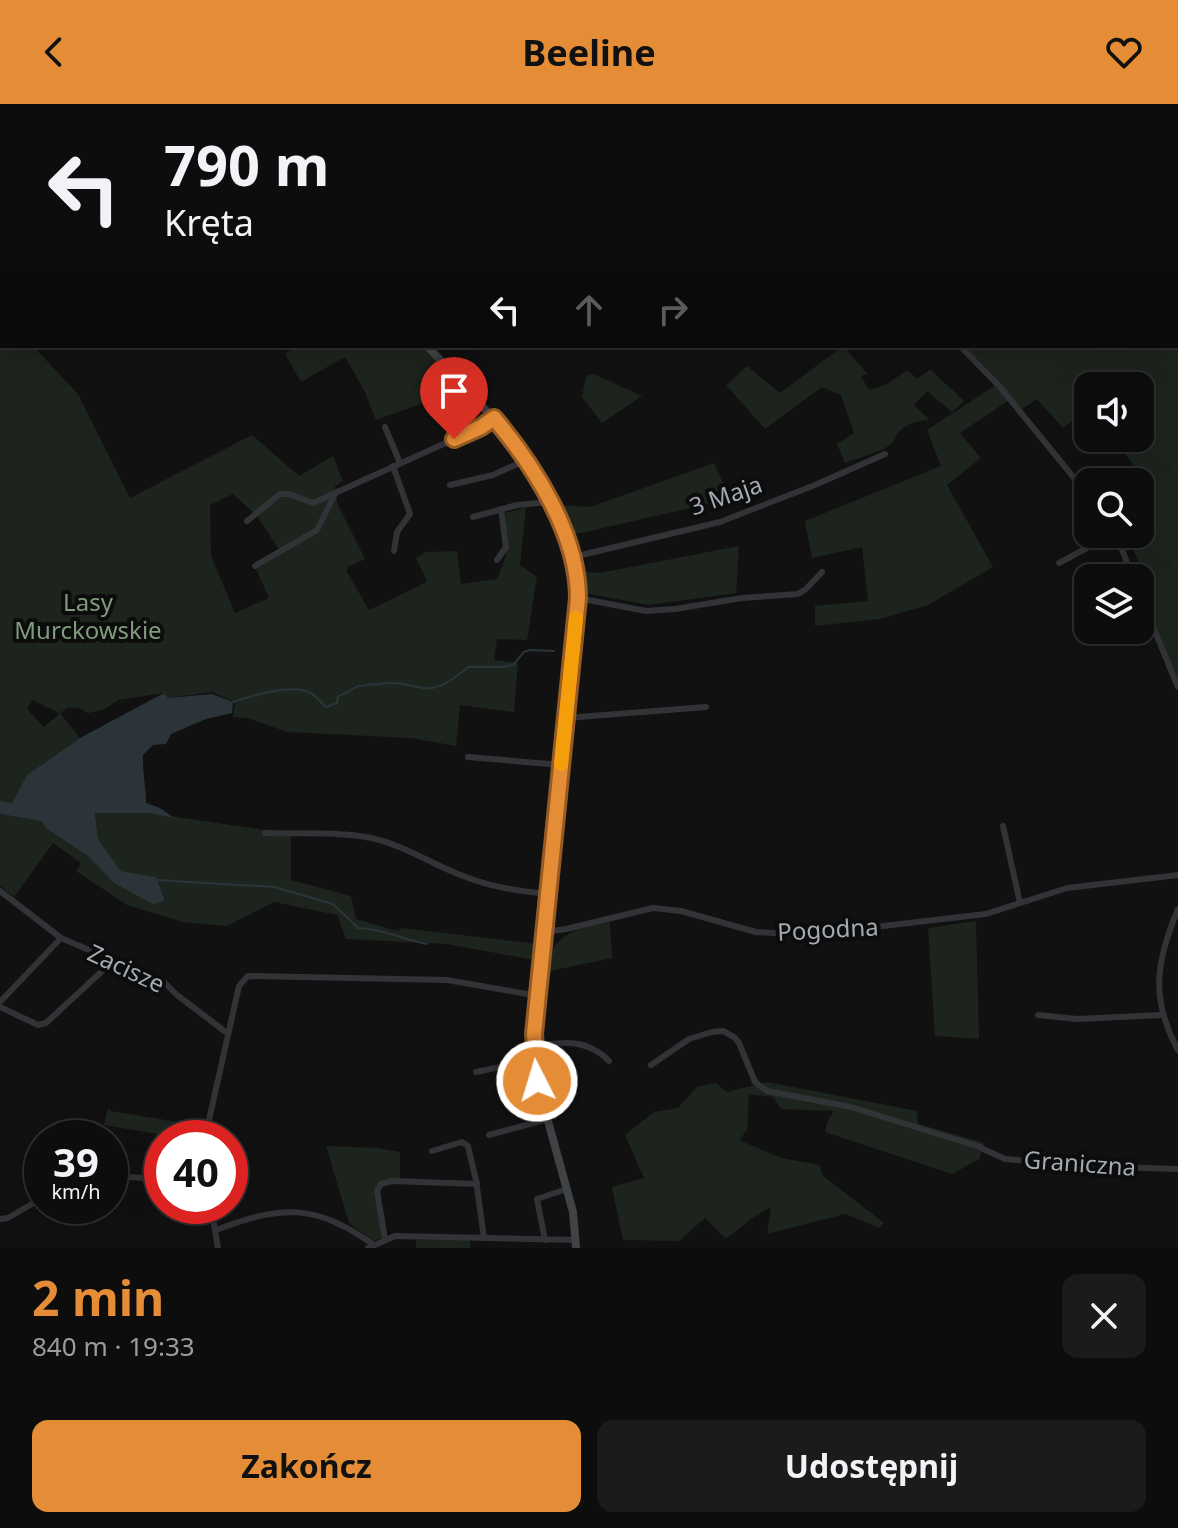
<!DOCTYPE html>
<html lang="pl">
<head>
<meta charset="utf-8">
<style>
	:root { --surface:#0d0d0e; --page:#1b1b1c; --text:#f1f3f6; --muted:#9a9c9e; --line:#2d2d2e; --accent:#e58c36 }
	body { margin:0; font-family:"Noto Sans",sans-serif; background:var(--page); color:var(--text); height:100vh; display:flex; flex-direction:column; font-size:30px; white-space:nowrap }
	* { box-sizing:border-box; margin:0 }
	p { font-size:26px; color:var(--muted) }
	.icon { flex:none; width:44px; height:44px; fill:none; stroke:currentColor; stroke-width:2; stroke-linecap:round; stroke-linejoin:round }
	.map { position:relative; height:1144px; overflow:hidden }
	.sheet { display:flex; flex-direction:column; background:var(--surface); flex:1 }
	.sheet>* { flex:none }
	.banner { position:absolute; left:0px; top:0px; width:1178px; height:244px; box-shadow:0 8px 32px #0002,0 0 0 2px var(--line); background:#0d0d0e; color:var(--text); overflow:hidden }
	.tools { position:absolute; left:1074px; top:268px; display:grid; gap:16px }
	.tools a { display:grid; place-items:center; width:80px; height:80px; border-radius:16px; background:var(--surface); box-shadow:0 8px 32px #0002,0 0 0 2px var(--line); font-size:40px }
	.speed { position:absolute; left:24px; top:1016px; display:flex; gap:16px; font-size:40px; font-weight:700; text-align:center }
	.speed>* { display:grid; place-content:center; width:104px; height:104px; border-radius:50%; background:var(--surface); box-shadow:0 8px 32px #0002,0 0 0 2px var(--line); line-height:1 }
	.speed small { font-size:20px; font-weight:400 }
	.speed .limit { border:12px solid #d22; background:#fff; color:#111 }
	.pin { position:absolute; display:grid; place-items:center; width:68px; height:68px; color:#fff; margin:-82px -34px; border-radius:50% 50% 50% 0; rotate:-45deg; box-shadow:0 0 8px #0007 }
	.pin .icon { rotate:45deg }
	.me { position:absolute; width:88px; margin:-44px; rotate:355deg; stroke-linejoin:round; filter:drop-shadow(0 0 6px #0008) }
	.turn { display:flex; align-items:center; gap:28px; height:168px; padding:0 32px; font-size:36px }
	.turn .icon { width:104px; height:104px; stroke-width:2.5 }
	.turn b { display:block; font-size:56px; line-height:68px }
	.lanes { display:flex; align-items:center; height:76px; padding:0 32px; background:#0003; justify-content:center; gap:40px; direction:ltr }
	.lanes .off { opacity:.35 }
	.round { display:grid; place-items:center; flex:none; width:84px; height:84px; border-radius:16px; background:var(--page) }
	.headline { display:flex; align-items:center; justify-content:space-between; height:136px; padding:0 32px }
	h1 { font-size:48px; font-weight:700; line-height:60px; color:var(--accent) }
	.action { display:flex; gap:16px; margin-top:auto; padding:16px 32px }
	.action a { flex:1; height:92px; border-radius:16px; background:var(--accent); color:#111; font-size:32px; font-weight:700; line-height:92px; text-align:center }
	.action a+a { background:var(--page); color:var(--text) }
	header { display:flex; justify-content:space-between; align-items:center; height:104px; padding:0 32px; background:var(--accent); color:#111; font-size:36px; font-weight:700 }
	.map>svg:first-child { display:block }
	.green { fill:#1d241d; fill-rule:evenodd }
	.water { fill:#2b3539 }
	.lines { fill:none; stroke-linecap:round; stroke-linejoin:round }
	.stream { stroke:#2b3539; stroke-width:2 }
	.street { stroke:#323337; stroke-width:6 }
	.secondary { stroke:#404346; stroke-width:8 }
	.route-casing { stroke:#955b23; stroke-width:20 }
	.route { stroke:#e58c36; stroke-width:14 }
	.slow { stroke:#f59e0b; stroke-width:14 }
	.labels { text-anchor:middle; stroke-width:8; stroke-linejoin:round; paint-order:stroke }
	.street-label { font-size:24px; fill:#a3aab2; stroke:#0c0c0d }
	.park-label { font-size:24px; fill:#7e9c7b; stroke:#0c0c0d }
</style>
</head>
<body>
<header><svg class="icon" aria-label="back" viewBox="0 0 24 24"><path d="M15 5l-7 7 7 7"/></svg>Beeline<svg class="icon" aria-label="heart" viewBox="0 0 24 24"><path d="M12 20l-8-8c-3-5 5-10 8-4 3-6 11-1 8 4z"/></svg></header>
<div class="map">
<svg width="1178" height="1144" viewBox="0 0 1178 1144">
	<rect width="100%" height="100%" fill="#111112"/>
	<!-- green -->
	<g class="green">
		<path d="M0,0L144,2H2V181Z"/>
		<path d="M537,0H1178V577L1140,485V474H1136L1135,471L1139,460L1128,430H1140V378H1121L1135,364L1115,334H1140V282H1088V305L1063,324L1037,295L1022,305L1012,294L960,329L981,354L947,381L993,463L928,501L879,515L815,522V502L868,497L862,443L812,454L805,417L941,362L927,326L999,279L962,242H1176V2Z"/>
		<path d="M0,207L2,242H33L78,290L130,394L252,331L299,372L333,352L343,377L335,382L337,399L365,455L348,463L347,468L369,506L425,479L426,475L416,454L426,448L457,447L461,480L497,475L506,452L505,409L526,403L520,461L537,473L527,536L497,535L494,556L518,559L514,608L460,601L456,642L411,634L288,628L247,614L233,613L235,598L212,588L168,594L164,589L118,596L105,605L89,609L79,604L69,603L60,609L80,634L27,671L12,699L0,697ZM233,390L258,413L281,449L256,465L269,494L235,509L211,452L210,401ZM32,596L59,609V610L44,623L27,605Z"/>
		<path d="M296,242H421L463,285L376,316L365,288L345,253L301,278L285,250Z"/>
		<path d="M843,242L868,270L861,272L869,286L885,281L908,266L917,275L930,265L964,297L952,308L927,287L914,301L930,316C913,317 899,321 893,339L882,346L845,359L837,340L854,329L841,291L822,283L765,325L726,281L747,262L780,289Z"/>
		<path d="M594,270L642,292L602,319L582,293L586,272Z"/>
		<path d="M714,359L730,395L572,431L559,401L590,403Z"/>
		<path d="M739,442L736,489L649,501L584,489L582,468L600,469Z"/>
		<path d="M110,707L150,709L291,730V776L351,792L356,815L398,827L402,824L537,840L535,856L447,840L346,835L337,811L274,798L227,822L183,818L127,801L76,767L81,759L53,739L14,793L0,782V710L42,717L46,724L89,753L114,779L154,801L165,795L156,773L121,767L98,735L95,708Z"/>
		<path d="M976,817L979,935L935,932L928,824Z"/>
		<path d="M610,818L612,854L545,868C551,829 576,825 610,818Z"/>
		<path d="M767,978L917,1007L918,1020L985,1039L979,1055L952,1070L825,1028L828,1016L834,1007L781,1005L773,993L749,990L747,1026L739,1036L781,1054L820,1061L822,1071L884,1119L880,1124L845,1110L767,1130L771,1103L752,1114L726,1135L705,1114L679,1137L623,1136L612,1083L644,1074L625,1031L654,1008L678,1004L697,983L716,979L727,988Z"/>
		<path d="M108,1004L111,1007L196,1021L210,1018L201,1034H181L104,1021Z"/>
		<path d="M326,1042L378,1044L400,1048V1074L383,1076L374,1086L382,1133L374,1137L349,1119Z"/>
		<rect x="416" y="1136" width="54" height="8"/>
	</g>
	<!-- water -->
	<path class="water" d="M164,589L168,594L212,590L233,598L232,609L206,615L171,630L166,640L153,641L143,651C142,667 146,682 146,699L160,704L174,714L150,709H95L98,735L121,767L156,773L165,796L154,801L114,779L89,753L46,724L42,717L0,710V697L12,699L27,671L80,634Z"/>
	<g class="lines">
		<!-- stream -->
		<g class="stream">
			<path d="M233,598C251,592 288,581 306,587C316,589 319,598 326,603L337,599L338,592C347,590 353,583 360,582C366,581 373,580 379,580C421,574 424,602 468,563H502L513,561L524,548L530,546L554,547"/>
			<path d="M157,776L274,783L333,800L358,824C380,824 404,836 427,840"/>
		</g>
		<!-- street -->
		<g class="street">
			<path d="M533,0L535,2"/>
			<path d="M960,242L1000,283L1088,391"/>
			<path d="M385,323L400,359"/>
			<path d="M393,362L410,410L397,428L394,447"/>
			<path d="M450,381L493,371L526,356"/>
			<path d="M473,413L517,401L550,398"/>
			<path d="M247,417L280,390H289L313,399L481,323L494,314"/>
			<path d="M1116,430L1133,474"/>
			<path d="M573,453L720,418L815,381L885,350"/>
			<path d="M497,456L506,443L501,405"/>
			<path d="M1059,459L1113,430"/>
			<path d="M255,462L317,426L335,390"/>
			<path d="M1140,491L1178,583"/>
			<path d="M578,494L646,507L675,505L742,494L798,490L806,485L822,468"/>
			<path d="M566,614L706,603"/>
			<path d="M468,653L561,661"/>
			<path d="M1003,722L1020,799"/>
			<path d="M265,729C300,730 337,727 371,734C404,741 431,760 463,772C491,783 518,787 548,790"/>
			<path d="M0,787L61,834L164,878L177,891L227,929"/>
			<path d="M1178,805C1156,858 1150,894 1178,946"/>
			<path d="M544,828L566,825L653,804L681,807L756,828L806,831L986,810L1067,784L1178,771"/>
			<path d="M0,898L61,834"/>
			<path d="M0,903L38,921L46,919L113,857"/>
			<path d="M1038,911L1077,915L1162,911"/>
			<path d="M534,942C562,938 587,934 609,957"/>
			<path d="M651,961L689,935L712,928L723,927L734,933L739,939L755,978L767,987L851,1003L977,1042L1005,1055L1081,1062L1178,1065"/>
			<path d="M476,968L534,956"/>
			<path d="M489,1031L548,1015"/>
			<path d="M205,1034L239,882L248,872L447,876L538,892"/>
			<path d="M432,1047L462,1038L468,1042L476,1076L484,1134"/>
			<path d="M110,1072L162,1075"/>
			<path d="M211,1102L218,1144"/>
			<path d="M0,1115L8,1114L42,1094"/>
			<path d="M216,1126C281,1101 315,1099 374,1141"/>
			<path d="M385,1135L377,1087L381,1080L392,1077L477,1080"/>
			<path d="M545,1136L537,1095L567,1085"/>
			<path d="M368,1144L395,1132L576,1136"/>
		</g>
		<!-- secondary -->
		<g class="secondary">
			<path d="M198,0L200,2"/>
			<path d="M427,242C480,299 523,341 556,412C569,439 578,464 578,494L534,942L537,977L573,1108L576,1144"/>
		</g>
	</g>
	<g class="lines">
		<!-- route casing -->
		<g class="route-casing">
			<path id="route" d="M454,335L481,323L494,314C534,362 578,430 578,494L534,930L537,977"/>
		</g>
		<!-- route -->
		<use href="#route" class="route"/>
		<!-- slow -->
		<path class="slow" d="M561,660L576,514"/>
	</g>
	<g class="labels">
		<!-- street labels -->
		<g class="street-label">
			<text transform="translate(726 392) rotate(-19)" y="8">3 Maja</text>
			<text transform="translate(828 826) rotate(-3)" y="8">Pogodna</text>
			<text transform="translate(126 865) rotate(25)" y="8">Zacisze</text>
			<text transform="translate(1080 1060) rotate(4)" y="8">Graniczna</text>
		</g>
		<!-- park labels -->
		<g class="park-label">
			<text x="88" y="507">Lasy<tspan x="88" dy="28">Murckowskie</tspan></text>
		</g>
	</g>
</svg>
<div class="tools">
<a><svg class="icon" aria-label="sound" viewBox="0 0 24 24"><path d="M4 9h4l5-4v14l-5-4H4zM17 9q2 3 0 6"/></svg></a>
<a><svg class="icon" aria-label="search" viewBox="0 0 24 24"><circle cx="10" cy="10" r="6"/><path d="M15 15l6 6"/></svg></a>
<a><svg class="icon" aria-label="layers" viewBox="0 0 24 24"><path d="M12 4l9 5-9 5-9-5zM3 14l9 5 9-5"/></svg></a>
</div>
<div class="speed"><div>39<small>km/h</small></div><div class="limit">40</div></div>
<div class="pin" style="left:454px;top:335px;background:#d93025"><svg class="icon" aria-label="arrive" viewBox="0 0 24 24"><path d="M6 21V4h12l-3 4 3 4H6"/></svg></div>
<svg class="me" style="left:537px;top:977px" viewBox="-20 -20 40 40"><circle r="17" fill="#e58c36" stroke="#fff" stroke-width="3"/><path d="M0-11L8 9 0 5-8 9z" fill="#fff"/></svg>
<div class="banner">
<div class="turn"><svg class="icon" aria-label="left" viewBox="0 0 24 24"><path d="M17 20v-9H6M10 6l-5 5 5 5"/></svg><div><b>790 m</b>Kręta</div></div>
<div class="lanes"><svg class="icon" aria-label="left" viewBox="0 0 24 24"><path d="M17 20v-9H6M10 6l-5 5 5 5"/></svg><svg class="icon off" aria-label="ahead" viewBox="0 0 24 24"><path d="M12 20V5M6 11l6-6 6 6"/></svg><svg class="icon off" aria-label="right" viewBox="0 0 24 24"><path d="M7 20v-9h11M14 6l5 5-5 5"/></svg></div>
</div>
</div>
<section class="sheet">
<div class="headline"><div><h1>2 min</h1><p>840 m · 19:33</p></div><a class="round"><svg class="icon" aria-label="close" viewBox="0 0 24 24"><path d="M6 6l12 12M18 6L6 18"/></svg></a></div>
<div class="action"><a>Zakończ</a><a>Udostępnij</a></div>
</section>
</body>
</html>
